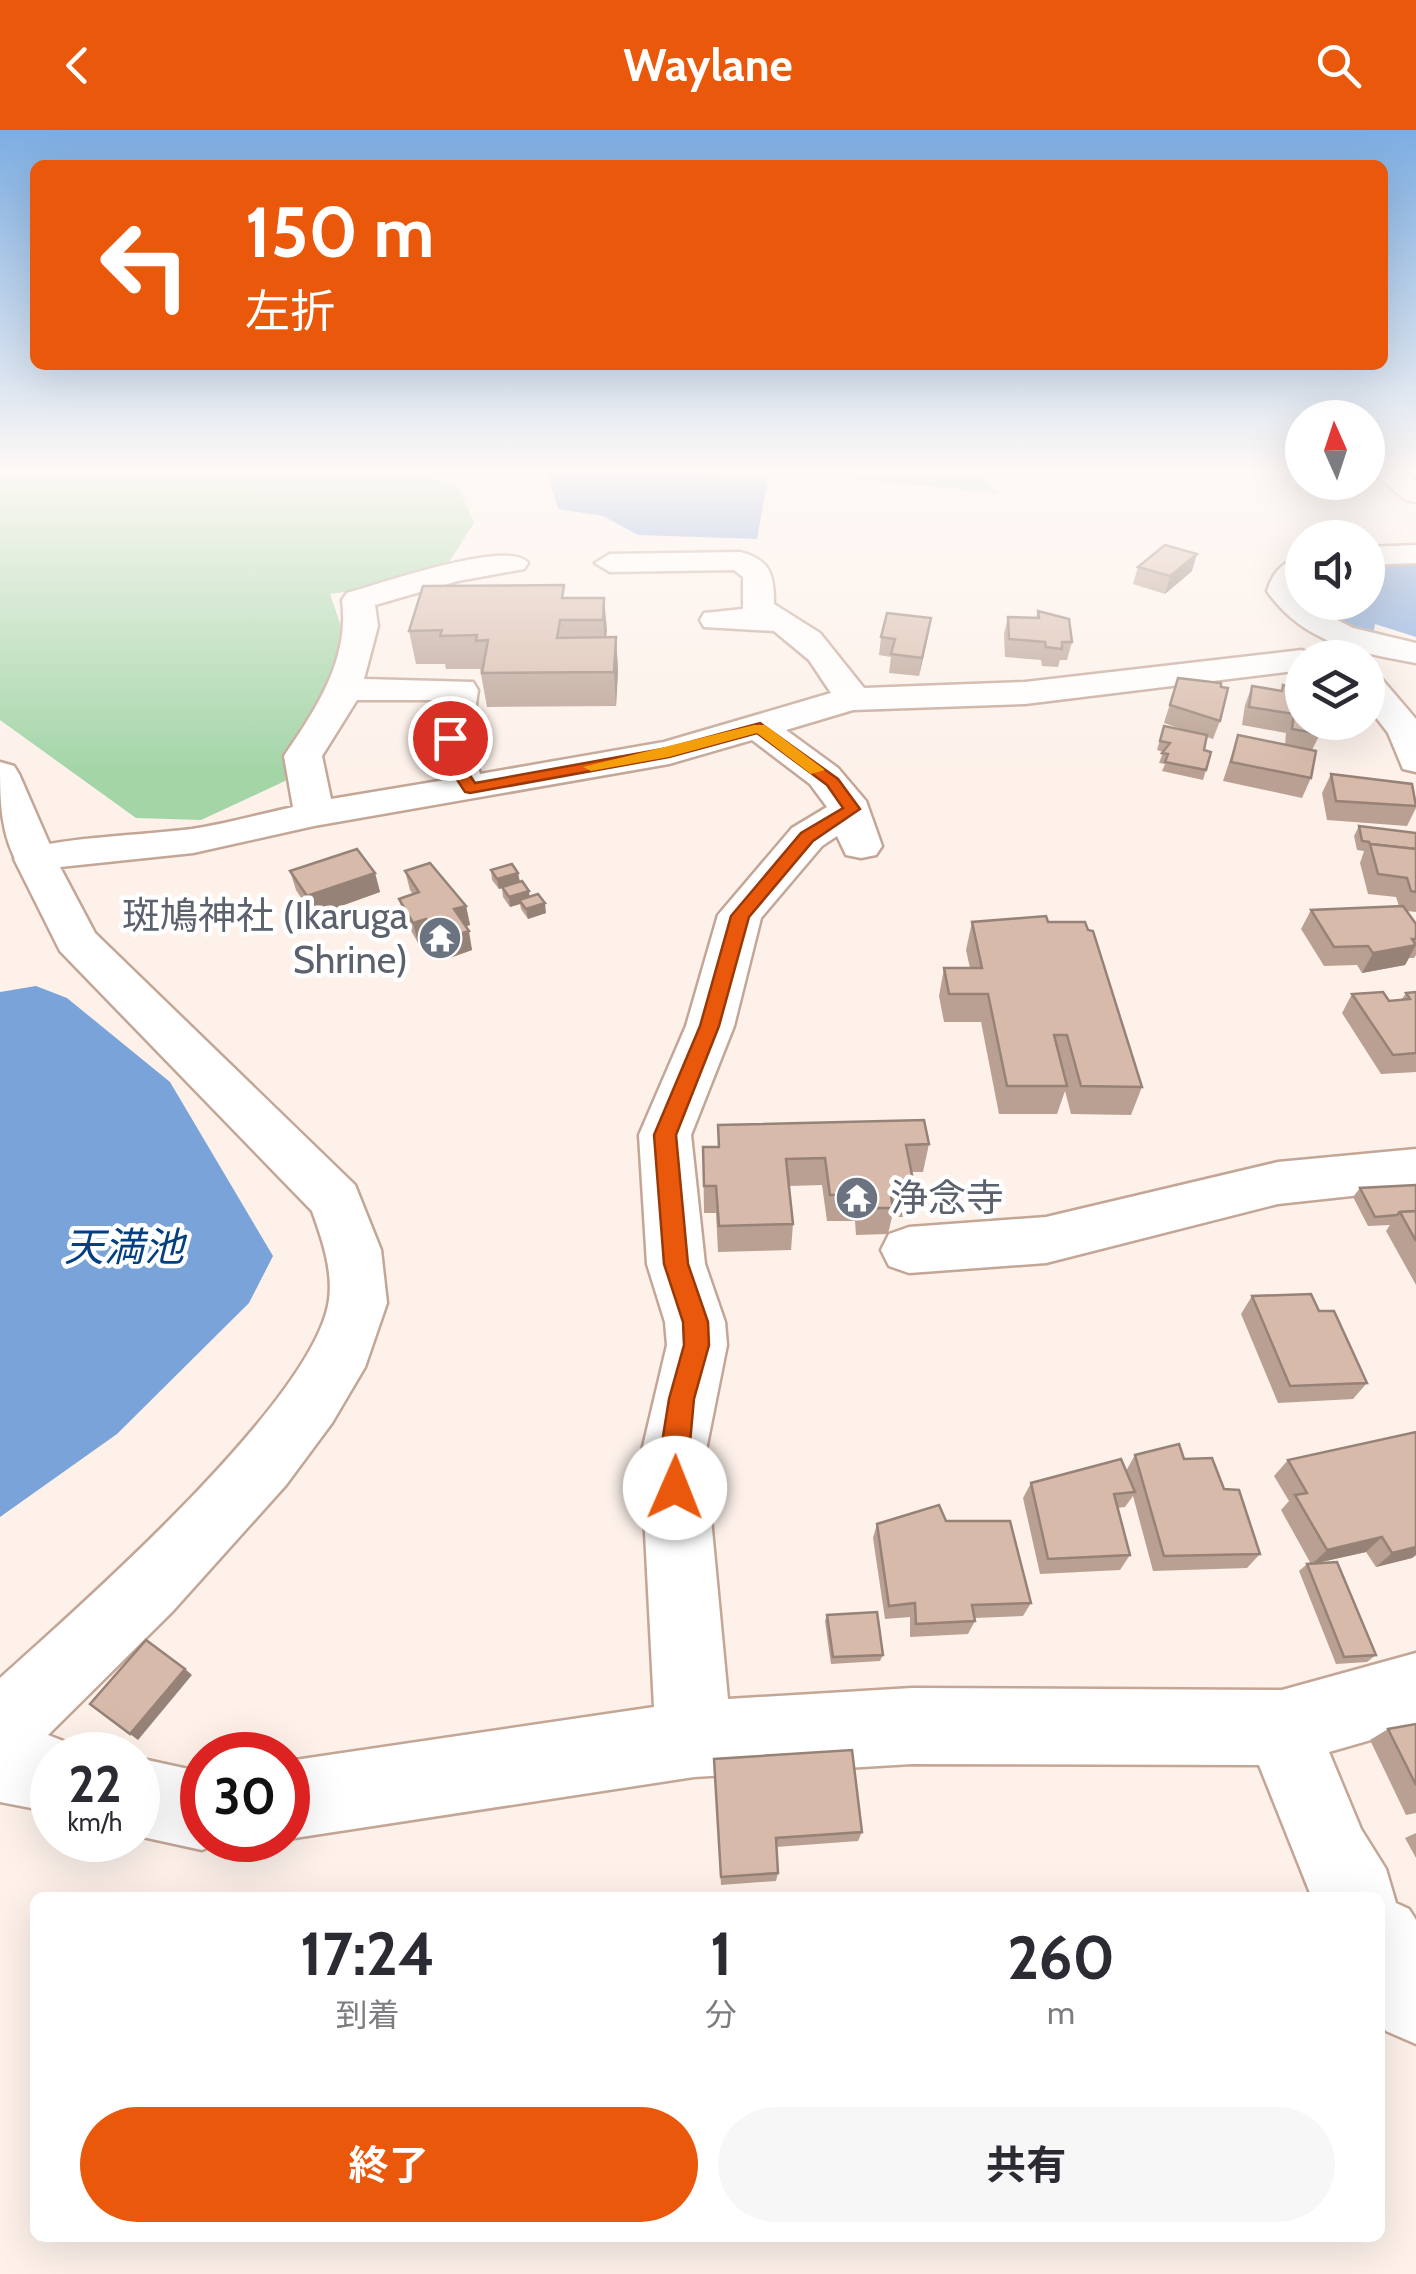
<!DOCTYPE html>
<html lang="ja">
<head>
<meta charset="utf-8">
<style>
	:root { --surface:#fff; --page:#f7f7f7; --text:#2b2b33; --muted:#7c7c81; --accent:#ea580c }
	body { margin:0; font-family:Cabin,"Noto Sans JP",sans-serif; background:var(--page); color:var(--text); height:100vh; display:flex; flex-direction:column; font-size:38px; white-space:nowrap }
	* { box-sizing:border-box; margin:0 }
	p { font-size:32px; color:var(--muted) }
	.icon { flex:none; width:55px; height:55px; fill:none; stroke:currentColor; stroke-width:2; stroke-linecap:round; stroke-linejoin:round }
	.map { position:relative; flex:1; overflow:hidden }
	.sheet { position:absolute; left:30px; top:1762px; width:1355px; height:350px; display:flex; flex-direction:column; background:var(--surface); border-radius:15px; box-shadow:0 10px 40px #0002 }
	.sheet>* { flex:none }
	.banner { position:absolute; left:30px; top:30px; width:1358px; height:210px; border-radius:15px; box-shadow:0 10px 40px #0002; background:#ea580c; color:#fff; overflow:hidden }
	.needle { width:65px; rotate:357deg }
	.controls { position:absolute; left:1285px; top:270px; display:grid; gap:20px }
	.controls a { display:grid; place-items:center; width:100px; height:100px; border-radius:50%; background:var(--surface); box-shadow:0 10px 40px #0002; font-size:50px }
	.speed { position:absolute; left:30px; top:1602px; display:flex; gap:20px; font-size:50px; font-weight:700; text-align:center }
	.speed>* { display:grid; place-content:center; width:130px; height:130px; border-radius:50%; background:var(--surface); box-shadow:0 10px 40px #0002; line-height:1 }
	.speed small { font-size:25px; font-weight:400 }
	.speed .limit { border:15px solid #d22; background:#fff; color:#111 }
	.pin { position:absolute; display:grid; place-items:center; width:85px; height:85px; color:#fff; margin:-42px; border:5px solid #fff; border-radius:50%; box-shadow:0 2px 10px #0007 }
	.me { position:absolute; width:110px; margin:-55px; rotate:1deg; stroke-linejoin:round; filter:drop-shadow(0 0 8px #0008) }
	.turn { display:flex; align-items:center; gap:35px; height:210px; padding:0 50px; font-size:45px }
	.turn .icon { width:130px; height:130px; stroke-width:2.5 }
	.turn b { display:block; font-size:70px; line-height:85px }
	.eta { display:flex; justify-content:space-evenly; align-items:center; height:170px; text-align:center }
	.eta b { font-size:60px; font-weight:700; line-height:70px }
	.button { display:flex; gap:20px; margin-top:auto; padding:20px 50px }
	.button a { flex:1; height:115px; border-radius:60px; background:var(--accent); color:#fff; font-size:40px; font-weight:700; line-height:115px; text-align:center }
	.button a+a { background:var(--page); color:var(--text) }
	header { display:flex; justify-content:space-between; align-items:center; height:130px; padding:0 50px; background:var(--accent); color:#fff; font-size:45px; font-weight:700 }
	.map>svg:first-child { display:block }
	.green { fill:#a3d5a7 }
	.water { fill:#7aa3da }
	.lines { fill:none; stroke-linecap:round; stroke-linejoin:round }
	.minor-casing { stroke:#c3a696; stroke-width:5 }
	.tertiary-casing { stroke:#c3a696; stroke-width:5 }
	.minor { fill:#fff; fill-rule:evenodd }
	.tertiary { fill:#fff; fill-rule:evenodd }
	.wall { fill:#b9a092 }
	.shaded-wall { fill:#968277 }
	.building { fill:#d7baaa; stroke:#968277; stroke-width:2.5 }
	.route { fill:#ea580c; stroke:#983908; stroke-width:2.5 }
	.slow { fill:#f59e0b }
	.labels { text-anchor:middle; stroke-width:9; stroke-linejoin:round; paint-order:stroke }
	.worship-label { font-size:38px; fill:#5b616d; stroke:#fff; text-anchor:end }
	.water-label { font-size:40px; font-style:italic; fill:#044081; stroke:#fff }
</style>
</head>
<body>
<header><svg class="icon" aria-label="back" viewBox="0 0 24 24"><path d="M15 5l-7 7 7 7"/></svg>Waylane<svg class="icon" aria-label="search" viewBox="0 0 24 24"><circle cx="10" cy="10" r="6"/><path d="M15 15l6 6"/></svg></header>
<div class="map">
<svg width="1416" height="2144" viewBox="0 0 1416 2144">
	<rect width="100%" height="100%" fill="#fdf1ea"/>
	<!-- green -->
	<g class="green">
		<path d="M0,343H418L458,356L474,393L438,449L330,464L344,505L329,576L285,651L201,690L136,688L0,590Z"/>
		<path d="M815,343H978L998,363L817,346Z"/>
	</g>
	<!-- water -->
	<g class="water">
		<path d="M668,343L768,349L757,409L638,405L603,386L558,379L548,345Z"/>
		<path d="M1416,432V507L1375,494L1374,500L1350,499L1305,473L1368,472V433Z"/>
		<path d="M36,856L67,868L170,952L273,1126L249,1173L117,1304L0,1387V862Z"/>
	</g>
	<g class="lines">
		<!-- minor casing -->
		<g class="minor-casing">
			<g id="minor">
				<path d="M740,422C771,430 774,445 774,474L820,503L864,558L1025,552L1302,520L1317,528H1302V540L1025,574L853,580L786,600L838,638L866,671L882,716L876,725L861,728L846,725L837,706L822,716L761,788L734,896L691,1005L705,1134L725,1192L727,1215L705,1325L728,1569L912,1558L1282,1560L1416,1523V1597L1329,1622L1361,1699L1386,1739L1396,1773L1409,1779L1416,1790V1914L1386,1901L1380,1891V1768H1312L1259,1635L912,1634L694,1647L288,1709V1631L654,1577L641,1325L667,1215L665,1192L647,1134L639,1005L686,896L718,785L792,698L827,677L810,654L752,610L669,634L314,696L193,723L60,737L95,803L355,1055L381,1120L387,1173L365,1237L332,1293L286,1355L172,1482L48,1605L79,1617L83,1625H52V1682L0,1672V1548C79,1477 315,1270 329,1170C333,1140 322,1109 312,1081L60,821L14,729L20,720C77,706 135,706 192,699C226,694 260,684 293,677L284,626C316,579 350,529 342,470L347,463C376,455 511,408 528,433L524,439L458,451L375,475L378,496L364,549L473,552L478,560L471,611L480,644L664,612L831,563L809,530L774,501L704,497L700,490L704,483L743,479V447L734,440L610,442L595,433L610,424ZM357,570H440L434,611L445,650L331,669L322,626Z"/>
				<path d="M1368,543L1380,547L1416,589V642L1403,639L1388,603L1368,577Z"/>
				<path d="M1416,1019V1059L1278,1074L1046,1133L909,1143L889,1136L881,1120L889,1104L909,1097L1046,1087L1278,1032Z"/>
				<path d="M138,1628L202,1642V1710H226L202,1720L138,1706Z"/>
			</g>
		</g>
		<!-- tertiary casing -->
		<g class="tertiary-casing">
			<g id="tertiary">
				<path d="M1373,343H1405L1416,351V372L1406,370Z"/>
				<path d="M1416,415V433L1368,435V417Z"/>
				<path d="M1302,427V472L1353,498L1416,513V533C1357,522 1303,513 1267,461C1273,442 1282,432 1302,427Z"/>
				<path d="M0,632L14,636L19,644L56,729L50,738L35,742L20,738C0,705 0,670 0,632Z"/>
			</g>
		</g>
		<!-- minor -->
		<use href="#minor" class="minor"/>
		<!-- tertiary -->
		<use href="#tertiary" class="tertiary"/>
	</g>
	<!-- wall -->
	<g class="wall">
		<path d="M1138,437L1192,441L1165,464L1133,454Z"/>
		<path d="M565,468H604L606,507H616L618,541L616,576L487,577L480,539H446L445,534H416L409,501Z"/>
		<path d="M1038,481L1072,512L1067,530H1060L1058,537L1042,536L1041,530L1005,527L1004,504L1008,487L1036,488Z"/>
		<path d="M928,506L919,546L889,543L891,527L879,525L881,507Z"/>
		<path d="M1178,548L1220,591L1213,609L1207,607L1204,620L1206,640L1203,650L1162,641L1165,634L1159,633L1163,622L1157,620L1164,596L1187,601L1164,593Z"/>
		<path d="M1283,555L1320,604L1312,620L1311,648L1302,668L1223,651L1238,605L1285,615L1286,603L1242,595L1245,575L1252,556L1281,561Z"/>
		<path d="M1331,644L1416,672V678L1407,696L1327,690L1322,663Z"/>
		<path d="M1359,696L1416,703V782L1407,781L1416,794V825L1414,828H1409L1405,835L1362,843L1357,835L1324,836L1301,799L1311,780L1399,776L1396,767L1368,764L1360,733L1364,721L1357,720L1354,706Z"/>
		<path d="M491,740L518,743L520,752L529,767L546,783L528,789L521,779L520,774L510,777L503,767L502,758L499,759L492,750Z"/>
		<path d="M290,741L375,743L380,762L313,786L296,760Z"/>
		<path d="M405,741L466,776L470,795L466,796L472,820L444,830L431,809L418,813L404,788L399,769L413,764L410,760Z"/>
		<path d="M972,792H1048L1142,957L1131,985L1071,984L1065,961L1057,984H999L981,892H944L939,866L944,838H970L966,820Z"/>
		<path d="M1416,862V942L1381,944L1342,883L1352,864L1389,871L1402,869L1406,863Z"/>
		<path d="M718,995L929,1014L923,1042H911L915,1060L909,1087H892L888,1104L856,1105L855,1091H827L822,1055L789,1056L793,1094L791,1120L718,1122L716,1083H704L703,1017H718Z"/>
		<path d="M1416,1055V1155L1386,1101L1390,1095L1368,1096L1353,1067L1360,1058Z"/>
		<path d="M1252,1166L1319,1181L1367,1253L1353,1269L1278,1273L1241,1184Z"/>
		<path d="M1416,1302V1425L1412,1428L1376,1437L1366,1422L1317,1433L1376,1525L1367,1532L1336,1534L1299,1441L1307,1434H1311L1281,1380L1289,1371L1274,1346L1288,1330Z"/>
		<path d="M1135,1325L1184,1329L1224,1359L1260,1424L1247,1438L1153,1441L1133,1366L1125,1377L1117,1378L1130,1425L1120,1440L1040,1444L1023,1368L1031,1353L1126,1341Z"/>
		<path d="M946,1391L1031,1473L1023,1486L975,1488V1491L968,1504L910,1507V1487L885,1489L873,1408L877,1394Z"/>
		<path d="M827,1485L883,1525L880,1531L831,1534L825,1491Z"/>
		<path d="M1416,1594V1683L1406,1685L1370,1610L1388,1599Z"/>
		<path d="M714,1629L862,1702L858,1711L776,1717L778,1743L776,1751L721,1755Z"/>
		<path d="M1416,1703V1728L1405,1708Z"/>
	</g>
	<!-- shaded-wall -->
	<g class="shaded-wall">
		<path d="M1197,424L1192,441L1165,464L1170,446Z"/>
		<path d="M604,468L607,500L605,523L603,490Z"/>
		<path d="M931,488L928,506L919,546L922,528Z"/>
		<path d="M616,507L618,541L616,576L614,542Z"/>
		<path d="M375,743L380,762L313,786L307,766Z"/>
		<path d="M518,743L520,753L499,759L497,749Z"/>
		<path d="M529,761L530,771L519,770L520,774L510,777L509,767Z"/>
		<path d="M545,773L546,783L528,789L526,779Z"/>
		<path d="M466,776L470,795L458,799L454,779Z"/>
		<path d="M426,789L431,809L418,813L413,793Z"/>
		<path d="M469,801L472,820L444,830L440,810Z"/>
		<path d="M1416,815L1405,835L1362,843L1373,823Z"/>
		<path d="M1382,1407L1366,1422L1312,1434L1327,1420Z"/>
		<path d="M1416,1417V1425L1412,1428L1376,1437L1392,1423Z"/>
		<path d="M185,1539L192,1545L138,1610L130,1604Z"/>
	</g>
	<!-- building -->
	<g class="building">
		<path d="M1165,415L1197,424L1170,446L1138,437Z"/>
		<path d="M564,455L562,468H604L603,490H560L557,508L616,507L614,542L482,543L488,510L476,511L477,505L440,506L442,500L409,501L423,456Z"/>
		<path d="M1038,481L1069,489L1072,512H1062V519L1046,517L1045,512L1009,509L1008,487L1039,488Z"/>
		<path d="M887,483L931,488L922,528L891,524L895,509L881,507Z"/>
		<path d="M1178,548L1221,553V557L1228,558L1220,591L1170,575Z"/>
		<path d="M1283,555L1302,562V592H1321L1320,604L1292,599L1294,584L1249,577L1252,556L1282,561Z"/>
		<path d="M1164,596L1207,605L1204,620L1211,622L1206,640L1165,632L1168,624L1162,623L1170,613L1160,611Z"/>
		<path d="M1238,605L1316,621L1311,648L1231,632Z"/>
		<path d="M1331,644L1412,654L1416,676L1336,671Z"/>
		<path d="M1359,696L1416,703V719L1370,714L1369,712L1362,711Z"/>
		<path d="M1370,714L1416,719V762L1411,761L1407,748L1378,744Z"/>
		<path d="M357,719L375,743L307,766L290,741Z"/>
		<path d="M430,733L466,776L454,779L469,801L440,810L426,789L413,793L399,769L419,762L405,741Z"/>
		<path d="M512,734L518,743L497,749L491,740Z"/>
		<path d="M522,751L529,761L509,767L502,757Z"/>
		<path d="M538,764L545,773L526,779L519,770Z"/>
		<path d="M1403,776L1416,794V809H1412L1416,815L1373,823L1368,816L1334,817L1311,780Z"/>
		<path d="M1046,786L1048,792H1085L1088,800L1093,801L1142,957L1081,956L1067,905H1054L1067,956H1007L988,864H949L944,838H982L972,792Z"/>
		<path d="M1383,862L1389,871L1410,869L1406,863L1416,862V923L1393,925L1352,864Z"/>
		<path d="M924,990L929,1014L906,1015L915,1060H890L893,1078H861L859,1064L830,1065L825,1028L786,1029L793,1094L719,1096L716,1056H704L703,1017H719L718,995Z"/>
		<path d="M1416,1055V1081L1400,1082L1397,1085L1375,1087L1360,1058Z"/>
		<path d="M1416,1081V1111L1400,1082Z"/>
		<path d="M1311,1164L1319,1181H1334L1367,1253L1290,1256L1252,1166Z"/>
		<path d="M1416,1302V1417L1392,1423L1382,1407L1327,1420L1295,1365L1307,1363L1288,1330Z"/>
		<path d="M1179,1314L1184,1329L1212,1328L1224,1359L1239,1360L1260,1424L1164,1426L1135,1325Z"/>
		<path d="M1121,1329L1135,1362L1114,1364L1130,1425L1048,1429L1031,1353Z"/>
		<path d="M939,1375L946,1391H1010L1031,1473L972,1475L975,1491L916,1494L915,1473L889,1476L877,1394Z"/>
		<path d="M1337,1432L1376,1525L1344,1527L1307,1434Z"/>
		<path d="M877,1482L883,1525L833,1527L827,1485Z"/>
		<path d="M146,1510L185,1539L130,1604L90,1574Z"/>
		<path d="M1416,1594V1655L1388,1599Z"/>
		<path d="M852,1620L862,1702L776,1708L778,1743L721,1747L714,1629Z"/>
	</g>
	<!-- sky -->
	<linearGradient id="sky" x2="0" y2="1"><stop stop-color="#7cade2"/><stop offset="0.53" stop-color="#fef9f6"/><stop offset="1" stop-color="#fef9f6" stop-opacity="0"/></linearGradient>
	<rect width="1416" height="643" fill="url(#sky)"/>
	<!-- route -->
	<path class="route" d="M760,593L838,649L860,679L813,711L749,787L719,896L676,1005L688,1134L708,1192L709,1215L694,1269L685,1367L675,1370L665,1367L660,1325L669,1269L684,1215L683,1192L664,1134L654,1005L700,896L731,786L801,703L843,678L827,655L757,603L669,627L470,663L465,662L444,630L442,608L455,605L460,630L475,653L668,618Z"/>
	<!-- slow -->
	<path class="slow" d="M754,595H765L825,640L811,644L757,603L669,627L591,641L583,637Z"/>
	<!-- icons -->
	<defs>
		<g id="temple-disc" transform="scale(2.25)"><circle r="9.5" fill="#6b7280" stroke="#fff"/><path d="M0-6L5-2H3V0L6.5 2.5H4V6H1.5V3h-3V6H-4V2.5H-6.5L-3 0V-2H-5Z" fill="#fff"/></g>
	</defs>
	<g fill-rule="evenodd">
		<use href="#temple-disc" x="440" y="808"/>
		<use href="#temple-disc" x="857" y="1068"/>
	</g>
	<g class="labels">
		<!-- worship labels -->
		<g class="worship-label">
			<text x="408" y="799">斑鳩神社 (Ikaruga<tspan x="408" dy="44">Shrine)</tspan></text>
			<text x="890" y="1081" text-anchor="start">浄念寺</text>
		</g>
		<!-- water labels -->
		<g class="water-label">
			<text x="124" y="1131">天満池</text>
		</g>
	</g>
</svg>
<div class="controls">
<a><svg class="needle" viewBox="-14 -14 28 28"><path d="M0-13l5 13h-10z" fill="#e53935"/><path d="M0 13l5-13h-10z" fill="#7c7c81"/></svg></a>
<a><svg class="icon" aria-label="sound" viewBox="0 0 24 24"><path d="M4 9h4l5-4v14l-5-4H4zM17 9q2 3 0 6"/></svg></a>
<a><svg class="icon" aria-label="layers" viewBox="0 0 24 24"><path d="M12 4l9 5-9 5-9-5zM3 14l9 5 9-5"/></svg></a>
</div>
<div class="speed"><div>22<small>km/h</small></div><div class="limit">30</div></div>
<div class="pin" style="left:450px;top:608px;background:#d93025"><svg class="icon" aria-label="arrive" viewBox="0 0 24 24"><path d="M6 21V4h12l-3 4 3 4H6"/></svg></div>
<svg class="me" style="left:675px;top:1358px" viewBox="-20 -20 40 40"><circle r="19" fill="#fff"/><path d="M0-13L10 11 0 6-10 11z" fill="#ea580c"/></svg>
<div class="banner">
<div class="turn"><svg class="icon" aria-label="left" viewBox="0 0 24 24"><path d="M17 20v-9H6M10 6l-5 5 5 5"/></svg><div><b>150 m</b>左折</div></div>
</div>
<section class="sheet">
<div class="eta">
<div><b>17:24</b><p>到着</p></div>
<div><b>1</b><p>分</p></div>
<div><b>260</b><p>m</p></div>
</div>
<div class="button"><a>終了</a><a>共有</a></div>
</section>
</div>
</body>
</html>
